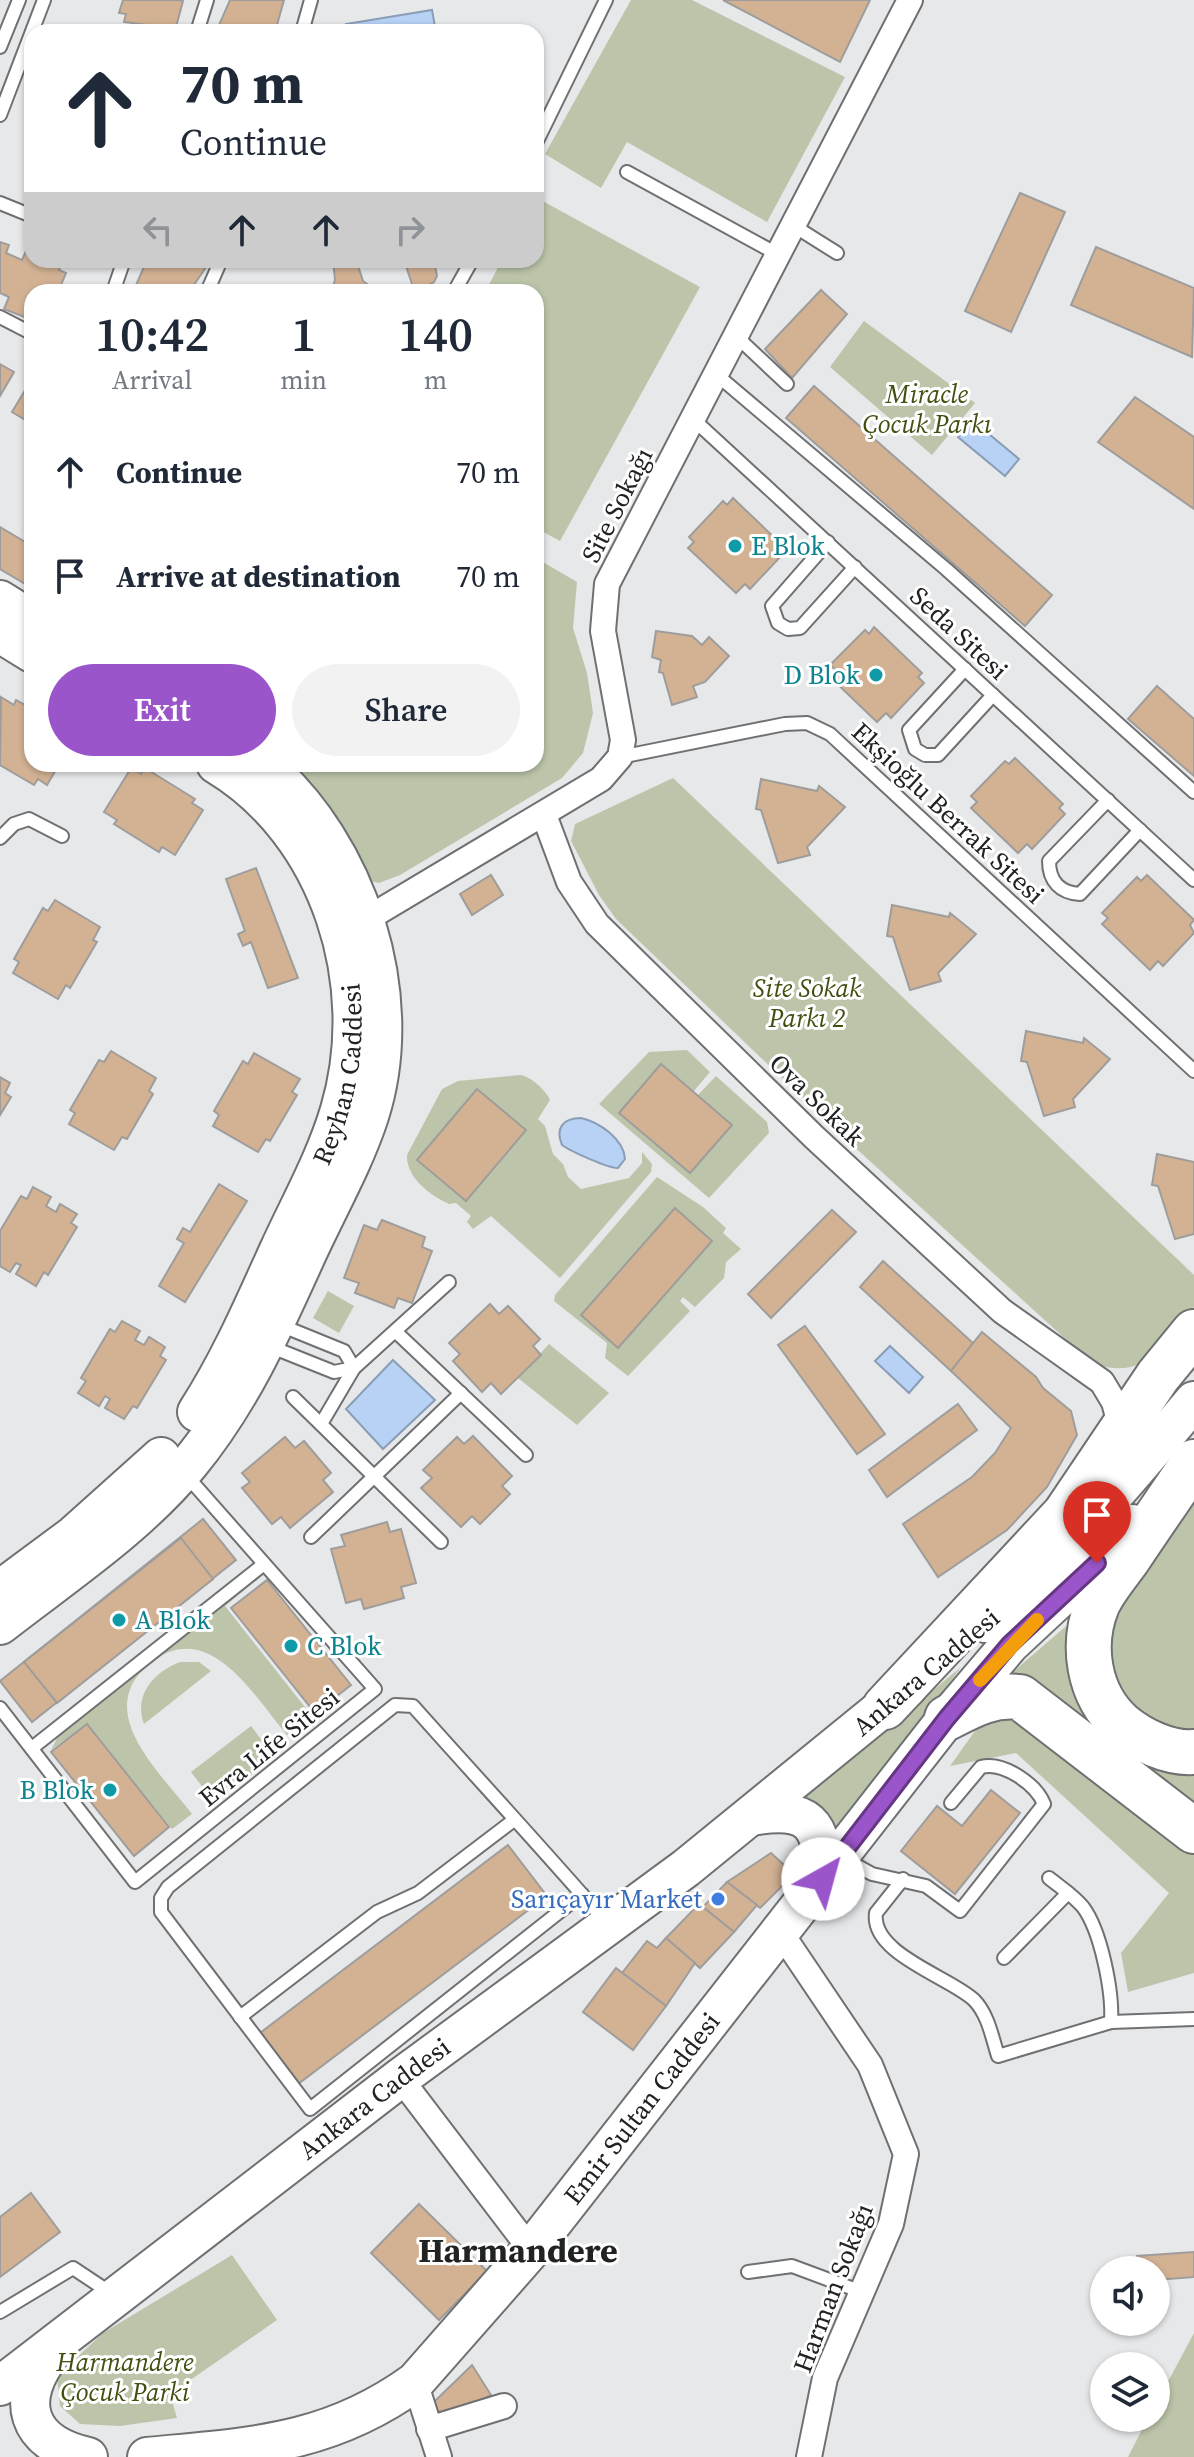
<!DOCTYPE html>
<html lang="en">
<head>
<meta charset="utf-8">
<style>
	:root { --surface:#fff; --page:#f2f2f3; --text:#1f2937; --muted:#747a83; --accent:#9b55ca }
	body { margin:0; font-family:"Source Serif 4",serif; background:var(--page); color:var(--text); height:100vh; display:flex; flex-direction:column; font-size:30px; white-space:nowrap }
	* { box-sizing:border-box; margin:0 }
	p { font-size:26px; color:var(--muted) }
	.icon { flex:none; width:44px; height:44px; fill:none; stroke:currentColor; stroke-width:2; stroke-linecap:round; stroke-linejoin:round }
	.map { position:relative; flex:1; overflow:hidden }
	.side { position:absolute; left:24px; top:284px; width:520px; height:488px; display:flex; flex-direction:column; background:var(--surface); border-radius:24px; box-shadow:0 2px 6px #0004 }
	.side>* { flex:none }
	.top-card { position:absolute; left:24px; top:24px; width:520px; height:244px; border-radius:24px; box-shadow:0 2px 6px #0004; background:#fff; color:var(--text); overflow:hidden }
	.buttons { position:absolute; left:1090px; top:2256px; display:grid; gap:16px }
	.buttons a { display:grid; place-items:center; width:80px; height:80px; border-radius:50%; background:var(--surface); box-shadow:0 2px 6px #0004; font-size:40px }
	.pin { position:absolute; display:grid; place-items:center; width:68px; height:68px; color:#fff; margin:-82px -34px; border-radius:50% 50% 50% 0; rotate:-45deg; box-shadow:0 0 8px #0007 }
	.pin .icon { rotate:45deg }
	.me { position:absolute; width:88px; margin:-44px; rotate:38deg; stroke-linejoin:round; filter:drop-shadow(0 0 6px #0008) }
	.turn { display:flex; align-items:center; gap:28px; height:168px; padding:0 24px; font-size:36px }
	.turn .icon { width:104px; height:104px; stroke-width:2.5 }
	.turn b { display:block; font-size:56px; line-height:68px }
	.lanes { display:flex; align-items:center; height:76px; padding:0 24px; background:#0003; justify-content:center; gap:40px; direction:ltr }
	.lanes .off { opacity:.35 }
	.eta { display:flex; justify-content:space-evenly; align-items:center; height:136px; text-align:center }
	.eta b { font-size:48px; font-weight:600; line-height:56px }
	.cta { display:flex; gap:16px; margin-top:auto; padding:16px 24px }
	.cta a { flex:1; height:92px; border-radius:48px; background:var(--accent); color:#fff; font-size:32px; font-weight:600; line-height:92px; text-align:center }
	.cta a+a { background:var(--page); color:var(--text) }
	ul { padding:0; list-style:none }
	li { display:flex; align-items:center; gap:24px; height:104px; padding:0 24px }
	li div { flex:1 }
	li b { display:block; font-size:30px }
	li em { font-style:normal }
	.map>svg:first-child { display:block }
	.green { fill:#bcc5a9 }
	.water { fill:#b7d2f5; stroke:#8a9db6; stroke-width:2 }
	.building { fill:#d3b294; stroke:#9f9d9b; stroke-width:2 }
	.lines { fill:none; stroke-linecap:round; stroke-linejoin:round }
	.lane-casing { stroke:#6f7072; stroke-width:16 }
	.street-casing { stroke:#6f7072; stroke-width:28 }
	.primary-casing { stroke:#6f7072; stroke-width:42 }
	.highway-casing { stroke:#6f7072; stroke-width:48 }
	.lane { stroke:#fff; stroke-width:12 }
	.street { stroke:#fff; stroke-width:24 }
	.primary { stroke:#fff; stroke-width:38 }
	.highway { stroke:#fff; stroke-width:44 }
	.route-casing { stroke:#653783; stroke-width:20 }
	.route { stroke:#9b55ca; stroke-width:14 }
	.slow { stroke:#f59e0b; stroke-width:14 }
	.culture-dot { fill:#0f9aa8; stroke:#fff; stroke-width:3 }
	.shop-dot { fill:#3f7fe0; stroke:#fff; stroke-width:3 }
	.labels { text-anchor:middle; stroke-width:6; stroke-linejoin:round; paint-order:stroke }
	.park-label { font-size:26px; font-style:italic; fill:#414f11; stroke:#fff }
	.street-label { font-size:26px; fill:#212222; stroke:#fff }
	.culture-label { font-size:26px; fill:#0d838f; stroke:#fff; text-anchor:start }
	.shop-label { font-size:26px; fill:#366cbe; stroke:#fff; text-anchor:end }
	.district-label { font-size:34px; font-weight:bold; fill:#212222; stroke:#fff }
</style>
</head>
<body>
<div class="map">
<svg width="1194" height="2457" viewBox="0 0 1194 2457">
	<rect width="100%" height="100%" fill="#e6e8ea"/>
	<!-- green -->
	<g class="green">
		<path d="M631,0H692L845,77L767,222L627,142L601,188L545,154Z"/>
		<path d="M537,198L700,287L560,541L536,528V292H485L502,260H536Z"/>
		<path d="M864,321L975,403L932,455L830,367Z"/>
		<path d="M536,558L577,582L573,628L587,673L593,713L583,753L562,778L400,875L379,883L370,881L348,835L289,764H536Z"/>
		<path d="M673,778L1194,1275V1307C1163,1343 1146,1383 1092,1363L850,1143L616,919L599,895L571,841L575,824Z"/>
		<path d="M687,1050L710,1072L693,1092L698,1095L716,1076L767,1122L769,1133L709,1198L599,1104L649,1052Z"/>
		<path d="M520,1075C530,1076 546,1090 550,1100L538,1119L545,1126L553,1154L563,1164L568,1177L581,1189L629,1178L642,1163V1152L652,1164L651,1172L560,1278L491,1216L473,1229L467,1222L471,1216L456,1203L449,1204C431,1196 406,1178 407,1155L442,1089L458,1081Z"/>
		<path d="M657,1177L703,1207L726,1228L723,1233L741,1249L726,1262L724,1278L695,1307L683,1297L680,1301L690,1311L628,1376L605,1358L607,1343L554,1301L555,1295Z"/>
		<path d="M328,1291L354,1306L339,1333L313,1318Z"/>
		<path d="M549,1344L609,1393L577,1425L518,1378Z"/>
		<path d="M1194,1502V1735C1152,1726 1151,1728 1123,1694C1069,1630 1155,1553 1194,1502Z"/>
		<path d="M255,1573L259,1578L225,1606L312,1716L287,1735C256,1699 212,1621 156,1659L152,1655Z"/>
		<path d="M1079,1615L1074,1670L1194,1765V1816L1006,1678Z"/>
		<path d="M146,1659L149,1664C92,1712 160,1772 192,1814L172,1829L87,1724L51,1750L63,1727Z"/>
		<path d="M180,1662H199L211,1671L144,1724C133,1695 154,1672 180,1662Z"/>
		<path d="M961,1667L840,1835L806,1796Z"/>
		<path d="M1008,1707L1194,1844V1973L1128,1992L1121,1953L1169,1893L1016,1753L950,1766L990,1710Z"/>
		<path d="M251,1726L274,1756L214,1802L191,1772Z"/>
		<path d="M232,2255L277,2320L170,2394L177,2418L120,2426L80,2424L60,2406L57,2376L103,2333Z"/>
		<path d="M1194,2333V2457H1128L1148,2418H1156V2404Z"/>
	</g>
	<!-- water -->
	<g class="water">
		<path d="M432,10L436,32H347L346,24Z"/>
		<path d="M972,420L1019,459L1005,476L958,437Z"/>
		<path d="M581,1118C599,1122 624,1139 625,1159L618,1168C610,1169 570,1151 562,1145C555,1128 563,1118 581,1118Z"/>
		<path d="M890,1346L923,1377L909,1393L875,1361Z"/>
		<path d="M393,1360L435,1400L383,1449L346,1409Z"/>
	</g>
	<!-- building -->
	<g class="building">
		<path d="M123,0H178L183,1L176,27L169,25L167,32H158L154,31L155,26L124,22L126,14L119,13Z"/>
		<path d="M230,0H284L275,32H216Z"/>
		<path d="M723,0H870L840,62Z"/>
		<path d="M1020,193L1065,212L1011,332L965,311Z"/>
		<path d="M0,242L9,245L6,253L22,260L26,251L32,253V260H49L61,265L59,270L66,273L58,292H32V320L4,309L9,297L0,293Z"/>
		<path d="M1096,247L1194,288L1192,357L1071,305Z"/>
		<path d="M147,260H211L189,292H133Z"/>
		<path d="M333,260H356L363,281L378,292H331L335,280Z"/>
		<path d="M404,260H434L437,276L434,282L422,289L413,287Z"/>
		<path d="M821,290L847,314L792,378L765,349Z"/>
		<path d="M0,364L14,372L0,396Z"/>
		<path d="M30,382L32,383V424L12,412Z"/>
		<path d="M814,386L1052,595L1025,626L786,418Z"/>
		<path d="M1135,397L1194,437V509L1098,442Z"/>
		<path d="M733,498L781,544L777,548L783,554L750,589L745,584L736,593L688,548L694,542L689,537L723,501L727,505Z"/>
		<path d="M0,527L32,546V588L0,569Z"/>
		<path d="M874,627L922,673L918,677L924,683L891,718L886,713L877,722L830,677L836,670L830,665L865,630L869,634Z"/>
		<path d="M656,631L692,636L702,645L709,637L729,656L705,682L693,686L697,697L672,705L663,673L659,672L661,660L652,657Z"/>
		<path d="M1157,686L1194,719V776L1128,719Z"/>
		<path d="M1,697L14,705L16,700L32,709V764H49L57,768L47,785L38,779L34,785L0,765Z"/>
		<path d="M1015,758L1063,804L1059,808L1065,814L1032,849L1027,844L1018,853L971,808L977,802L971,796L1005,761L1009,764Z"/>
		<path d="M131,768L141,774L145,768L195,799L192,803L203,810L175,855L162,847L159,852L114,824L117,820L104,812Z"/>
		<path d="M761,779L817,791L819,786L845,807L807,847L810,855L778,863L761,810L756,809Z"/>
		<path d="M256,868L298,978L268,988L251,942L243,946L238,934L245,931L226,879Z"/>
		<path d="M491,875L503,895L472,915L460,894Z"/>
		<path d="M1147,875L1194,920L1190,925L1194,933L1163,966L1158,961L1150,970L1102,924L1108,918L1102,913L1137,877L1141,881Z"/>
		<path d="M55,900L100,927L93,940L97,942L70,988L66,985L58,999L13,973L19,962L14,959L43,908L48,911Z"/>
		<path d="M892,905L949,917L950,913L976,934L938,973L941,981L910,990L893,937L887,936Z"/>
		<path d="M1026,1031L1083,1043L1084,1038L1110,1059L1073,1099L1075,1107L1044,1116L1027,1062L1021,1061Z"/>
		<path d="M111,1051L156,1078L149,1091L153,1094L127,1139L122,1137L114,1150L69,1124L75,1113L70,1110L99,1060L104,1062Z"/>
		<path d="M254,1053L300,1079L292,1092L297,1095L270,1141L266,1139L258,1152L213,1126L219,1115L214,1111L243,1061L248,1064Z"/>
		<path d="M661,1064L732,1125L690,1173L619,1113Z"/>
		<path d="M0,1077L10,1083L5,1093L11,1097L0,1115Z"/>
		<path d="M477,1089L526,1130L466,1201L417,1160Z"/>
		<path d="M1157,1154L1194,1162V1234L1175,1239L1158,1186L1152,1185Z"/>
		<path d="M219,1184L247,1201L185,1302L159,1286L184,1243L177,1239L183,1228L190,1232Z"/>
		<path d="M33,1187L51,1197L46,1206L56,1212L60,1204L77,1214L71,1223L77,1227L48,1275L44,1272L36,1286L16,1274L21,1265L16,1263L10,1272L0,1266V1231L21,1196L27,1199Z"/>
		<path d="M675,1208L712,1241L618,1348L581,1315Z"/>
		<path d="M832,1210L856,1232L771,1318L748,1294Z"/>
		<path d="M382,1220L425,1237L422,1247L432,1251L412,1303L398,1298L394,1308L355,1293L359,1283L344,1278L364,1225L377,1230Z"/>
		<path d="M883,1261L973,1343L951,1371L860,1287Z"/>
		<path d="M490,1304L499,1314L508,1306L540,1339L533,1346L541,1355L501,1394L491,1383L482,1392L453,1361L460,1354L449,1343Z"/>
		<path d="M122,1321L140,1331L135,1340L144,1345L149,1337L165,1347L160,1356L166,1360L137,1408L133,1406L124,1419L105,1408L110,1399L105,1396L99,1406L78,1393L86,1381L81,1378L110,1329L115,1332Z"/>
		<path d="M805,1326L885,1434L857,1454L778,1345Z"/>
		<path d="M982,1332L1036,1377L1043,1388L1071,1411L1077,1435L1047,1487L1007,1530L938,1577L903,1524L972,1477L995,1453L1011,1428L951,1371Z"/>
		<path d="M958,1404L977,1430L887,1497L869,1470Z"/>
		<path d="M473,1436L512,1476L502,1486L510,1494L480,1524L472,1516L461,1527L421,1488L432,1478L423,1470L457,1437L464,1444Z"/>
		<path d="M285,1437L295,1448L304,1441L331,1473L323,1480L333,1492L290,1528L281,1517L272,1524L242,1488L250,1482L242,1473Z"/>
		<path d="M203,1519L236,1560L32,1722L0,1681Z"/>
		<path d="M387,1522L390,1532L401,1529L416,1583L401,1587L404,1598L364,1609L361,1599L346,1603L331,1549L345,1546L341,1535Z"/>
		<path d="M181,1538L213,1579L57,1703L24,1662Z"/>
		<path d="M267,1580L351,1685L315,1713L231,1608Z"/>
		<path d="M87,1724L169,1827L134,1856L51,1752Z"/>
		<path d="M991,1790L1020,1813L955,1894L901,1851L937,1806L962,1826Z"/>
		<path d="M508,1845L547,1896L298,2084L260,2033Z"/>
		<path d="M771,1853L794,1874L760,1908L727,1882Z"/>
		<path d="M727,1882L757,1905L734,1932L703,1907Z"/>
		<path d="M699,1904L734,1932L700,1968L666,1938Z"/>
		<path d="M666,1938L695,1963L666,2006L622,1973L647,1941L657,1948Z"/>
		<path d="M616,1968L666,2006L633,2050L583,2012Z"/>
		<path d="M31,2193L60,2232L0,2277V2217Z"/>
		<path d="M419,2204L487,2271L439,2320L371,2253Z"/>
		<path d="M1194,2252V2277L1156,2280V2270H1138L1137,2256Z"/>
		<path d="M472,2365L491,2395L444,2419L433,2403Z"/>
	</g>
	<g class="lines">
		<!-- lane casing -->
		<g class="lane-casing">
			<g id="lane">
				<path d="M197,32L207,0"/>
				<path d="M302,32L311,0"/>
				<path d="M0,47L19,0"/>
				<path d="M0,115L44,0"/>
				<path d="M536,143L606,0"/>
				<path d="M627,172L779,255"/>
				<path d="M0,203L32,216"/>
				<path d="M794,226L837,253"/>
				<path d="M113,292L124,260"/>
				<path d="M207,292L221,260"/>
				<path d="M454,292L472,260"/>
				<path d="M0,317L27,331"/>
				<path d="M737,337L787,384"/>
				<path d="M717,375L946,569L1194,792"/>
				<path d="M693,419L1194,880"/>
				<path d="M828,542L772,606L778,623L788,629L800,628L855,567"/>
				<path d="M965,669L909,730L915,749L925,755H938L993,695"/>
				<path d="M620,757L785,724L807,723L830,734L1194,1071"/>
				<path d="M1108,800L1049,861C1049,881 1060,893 1080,894L1140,830"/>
				<path d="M0,838L14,824L29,819L62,836"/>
				<path d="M280,1325L344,1351L354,1368"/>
				<path d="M395,1331L526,1455"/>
				<path d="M269,1346L334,1372L354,1368"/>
				<path d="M293,1397L441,1542"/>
				<path d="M321,1424L354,1368L449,1282"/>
				<path d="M311,1537L461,1393"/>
				<path d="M0,1708L135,1882L375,1689L185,1474"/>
				<path d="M32,1748L264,1564"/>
				<path d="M843,1858L872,1874L926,1886L960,1911L1044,1804C1036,1784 1003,1761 981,1767L951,1803"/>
				<path d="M1049,1878C1060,1887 1073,1895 1083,1907C1101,1931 1113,1992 1111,2022"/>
				<path d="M903,1879L876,1913C870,1954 952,1978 974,2000C988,2014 992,2037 998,2056L1111,2022L1194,2019"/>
				<path d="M582,1894L310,2109L161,1912V1898L168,1887L395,1705L413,1706C477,1778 543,1849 606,1922"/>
				<path d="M1004,1958L1068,1893"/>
				<path d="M240,2017L377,1912L418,1893L514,1820"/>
				<path d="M748,2272L792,2266L862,2292"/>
				<path d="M0,2312L73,2268L112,2294"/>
			</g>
		</g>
		<!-- street casing -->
		<g class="street-casing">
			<g id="street">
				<path d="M544,815L569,882L597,924L814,1137L1002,1311L1102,1382L1114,1402L1122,1432"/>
				<path d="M355,926L601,779L620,757L623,740L603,631L607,584L910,0"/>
				<path d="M781,1933L870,2065L906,2154L891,2224L825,2378L809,2457"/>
				<path d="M400,2078L531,2250"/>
				<path d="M415,2382L439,2457"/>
				<path d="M429,2429L504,2406"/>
			</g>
		</g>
		<!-- primary casing -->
		<g class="primary-casing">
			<g id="primary">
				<path d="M0,600L32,620"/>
				<path d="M0,633L32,653"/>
				<path id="s1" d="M197,1412C230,1361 254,1305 279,1250C300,1204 326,1158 340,1110C377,985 331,833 216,764"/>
				<path d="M0,1590L74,1535L161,1457"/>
				<path d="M985,1623C1064,1557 1128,1479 1194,1401"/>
				<path d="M0,1625C64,1575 136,1528 189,1464C240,1402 271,1333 304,1260C325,1213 353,1165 369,1116C408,996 358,844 263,764"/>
				<path d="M751,1816C809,1806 823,1822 823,1879"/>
				<path d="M53,2351C13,2400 26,2443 88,2457"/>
				<path id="s2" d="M0,2386L400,2078L686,1868L907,1688"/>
				<path id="s3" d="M147,2457C250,2447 328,2445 415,2382L531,2250L947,1718L1010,1644L1097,1563L1132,1524"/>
			</g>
		</g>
		<!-- highway casing -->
		<g class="highway-casing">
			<g id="highway">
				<path d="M1194,1462C1172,1494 1150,1526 1128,1559C1118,1573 1104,1589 1097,1605C1081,1645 1088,1694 1121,1724C1140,1740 1169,1754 1194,1752"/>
				<path d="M885,1707L1065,1514L1158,1376L1194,1332"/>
				<path d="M947,1718C972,1705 992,1694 1020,1697L1194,1831"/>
			</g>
		</g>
		<!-- lane -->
		<use href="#lane" class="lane"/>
		<!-- street -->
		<use href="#street" class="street"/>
		<!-- primary -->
		<use href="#primary" class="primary"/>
		<!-- highway -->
		<use href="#highway" class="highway"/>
	</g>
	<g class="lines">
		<!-- route casing -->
		<g class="route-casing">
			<path id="route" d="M823,1879L947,1718L1010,1644L1097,1563"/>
		</g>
		<!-- route -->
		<use href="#route" class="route"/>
		<!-- slow -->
		<path class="slow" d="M980,1680L1037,1620"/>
	</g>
	<!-- markers -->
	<g class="culture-dot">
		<circle cx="735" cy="546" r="8"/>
		<circle cx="876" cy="675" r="8"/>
		<circle cx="119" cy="1620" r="8"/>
		<circle cx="291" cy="1646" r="8"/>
		<circle cx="110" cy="1790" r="8"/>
	</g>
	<circle class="shop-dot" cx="718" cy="1899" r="8"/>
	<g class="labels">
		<!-- park labels -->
		<g class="park-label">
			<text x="927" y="403">Miracle<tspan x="927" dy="30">Çocuk Parkı</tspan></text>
			<text x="807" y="997">Site Sokak<tspan x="807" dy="30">Parkı 2</tspan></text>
			<text x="125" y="2371">Harmandere<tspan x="125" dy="30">Çocuk Parki</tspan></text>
		</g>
		<!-- street labels -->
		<g class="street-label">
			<text transform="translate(617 505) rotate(-63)" y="9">Site Sokağı</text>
			<text transform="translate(959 633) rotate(43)" y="9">Seda Sitesi</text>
			<text transform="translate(948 813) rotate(43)" y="9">Ekşioğlu Berrak Sitesi</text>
			<text dy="9" stroke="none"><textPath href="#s1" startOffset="370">Reyhan Caddesi</textPath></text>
			<text transform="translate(817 1100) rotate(44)" y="9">Ova Sokak</text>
			<text transform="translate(926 1672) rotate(-40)" y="9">Ankara Caddesi</text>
			<text transform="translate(269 1747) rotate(-39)" y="9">Evra Life Sitesi</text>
			<text dy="9" stroke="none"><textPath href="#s2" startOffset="472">Ankara Caddesi</textPath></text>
			<text dy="9" stroke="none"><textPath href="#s3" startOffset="638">Emir Sultan Caddesi</textPath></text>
			<text transform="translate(833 2288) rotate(-69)" y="9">Harman Sokağı</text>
		</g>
		<!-- culture labels -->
		<g class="culture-label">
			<text x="751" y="555">E Blok</text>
			<text x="860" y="684" text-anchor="end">D Blok</text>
			<text x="135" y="1629">A Blok</text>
			<text x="307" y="1655">C Blok</text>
			<text x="94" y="1799" text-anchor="end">B Blok</text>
		</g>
		<!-- shop labels -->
		<g class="shop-label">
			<text x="702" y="1908">Sarıçayır Market</text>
		</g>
		<!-- district labels -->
		<g class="district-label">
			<text x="518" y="2262">Harmandere</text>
		</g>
	</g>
</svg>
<div class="buttons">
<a><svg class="icon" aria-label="sound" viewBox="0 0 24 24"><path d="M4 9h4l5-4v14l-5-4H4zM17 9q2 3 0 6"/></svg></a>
<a><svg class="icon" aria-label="layers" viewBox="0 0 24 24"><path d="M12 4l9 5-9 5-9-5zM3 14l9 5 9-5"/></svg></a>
</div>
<div class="pin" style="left:1097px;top:1563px;background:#d93025"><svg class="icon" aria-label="arrive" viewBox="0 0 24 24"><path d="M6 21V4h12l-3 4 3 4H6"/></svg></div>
<svg class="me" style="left:823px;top:1879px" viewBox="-20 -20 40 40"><circle r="19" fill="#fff"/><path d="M0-13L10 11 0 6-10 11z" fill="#9b55ca"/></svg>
<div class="top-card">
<div class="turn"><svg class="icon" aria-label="ahead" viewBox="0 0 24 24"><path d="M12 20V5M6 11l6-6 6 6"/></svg><div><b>70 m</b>Continue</div></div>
<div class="lanes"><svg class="icon off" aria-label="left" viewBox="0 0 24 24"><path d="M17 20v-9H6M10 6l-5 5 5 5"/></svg><svg class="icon" aria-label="ahead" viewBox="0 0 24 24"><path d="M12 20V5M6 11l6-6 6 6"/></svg><svg class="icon" aria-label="ahead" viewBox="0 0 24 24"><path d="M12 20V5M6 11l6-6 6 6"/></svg><svg class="icon off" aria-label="right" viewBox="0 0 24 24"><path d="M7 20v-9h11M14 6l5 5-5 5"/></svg></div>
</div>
<section class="side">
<div class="eta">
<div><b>10:42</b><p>Arrival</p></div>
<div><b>1</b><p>min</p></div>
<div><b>140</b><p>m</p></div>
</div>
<ul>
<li><svg class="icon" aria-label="ahead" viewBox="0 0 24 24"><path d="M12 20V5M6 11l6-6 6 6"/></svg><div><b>Continue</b></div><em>70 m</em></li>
<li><svg class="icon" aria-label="arrive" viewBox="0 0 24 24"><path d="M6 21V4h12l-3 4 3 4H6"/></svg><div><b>Arrive at destination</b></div><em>70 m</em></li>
</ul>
<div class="cta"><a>Exit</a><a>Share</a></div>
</section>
</div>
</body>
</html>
